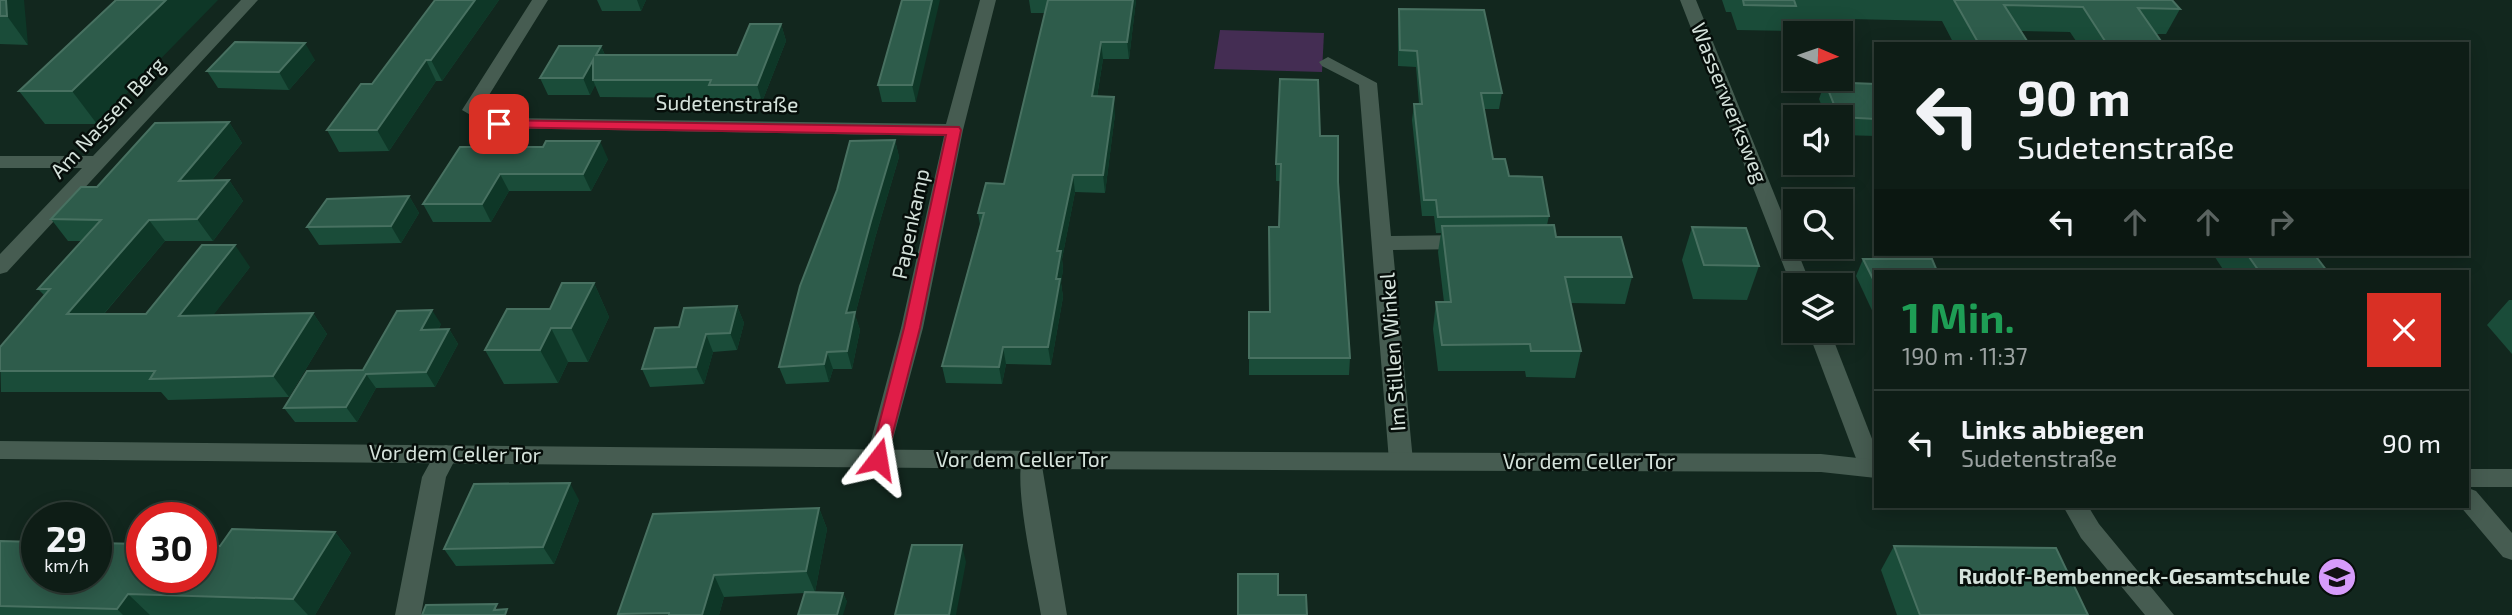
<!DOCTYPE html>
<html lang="de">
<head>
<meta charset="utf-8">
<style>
	:root { --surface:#0e1d16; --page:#17261f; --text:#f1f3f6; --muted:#9ba2a1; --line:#2e3b35 }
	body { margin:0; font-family:"Exo 2",sans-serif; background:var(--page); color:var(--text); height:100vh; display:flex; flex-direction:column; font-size:26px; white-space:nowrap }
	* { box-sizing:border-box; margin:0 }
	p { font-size:23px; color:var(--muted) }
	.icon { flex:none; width:38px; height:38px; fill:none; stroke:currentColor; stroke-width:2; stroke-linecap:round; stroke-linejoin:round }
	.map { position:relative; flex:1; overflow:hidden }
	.sheet { position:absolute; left:1874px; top:270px; width:595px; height:238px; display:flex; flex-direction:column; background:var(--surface); border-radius:0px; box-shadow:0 4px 18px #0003,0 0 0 2px var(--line) }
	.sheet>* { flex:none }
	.top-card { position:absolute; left:1874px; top:42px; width:595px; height:214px; border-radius:0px; box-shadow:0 4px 18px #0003,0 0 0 2px var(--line); background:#0e1d16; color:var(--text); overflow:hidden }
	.needle { width:46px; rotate:92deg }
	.fabs { position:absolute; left:1783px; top:21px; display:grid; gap:14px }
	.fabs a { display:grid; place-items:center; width:70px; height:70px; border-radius:0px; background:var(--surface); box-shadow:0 4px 18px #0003,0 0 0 2px var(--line); font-size:35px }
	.speed { position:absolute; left:21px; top:502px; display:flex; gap:14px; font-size:35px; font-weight:700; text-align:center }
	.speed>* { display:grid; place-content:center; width:91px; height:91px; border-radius:50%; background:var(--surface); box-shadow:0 4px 18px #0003,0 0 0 2px var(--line); line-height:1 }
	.speed small { font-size:18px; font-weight:400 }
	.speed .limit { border:10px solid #d22; background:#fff; color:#111 }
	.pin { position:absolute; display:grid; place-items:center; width:60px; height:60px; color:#fff; margin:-30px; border-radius:14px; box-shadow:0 4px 10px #0006 }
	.me { position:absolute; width:77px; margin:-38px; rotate:14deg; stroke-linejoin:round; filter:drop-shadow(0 0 5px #0008) }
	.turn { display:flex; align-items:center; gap:24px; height:147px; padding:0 28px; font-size:32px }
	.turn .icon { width:91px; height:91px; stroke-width:2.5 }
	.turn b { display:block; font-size:49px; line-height:60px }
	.lanes { display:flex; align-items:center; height:66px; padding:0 28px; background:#0003; justify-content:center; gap:35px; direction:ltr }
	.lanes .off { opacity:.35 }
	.round { display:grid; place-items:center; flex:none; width:74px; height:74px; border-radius:0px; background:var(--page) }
	.headline { display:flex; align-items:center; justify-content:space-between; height:119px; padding:0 28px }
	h1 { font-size:42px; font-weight:700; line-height:52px; color:#1e9e55 }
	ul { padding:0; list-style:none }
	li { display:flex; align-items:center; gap:21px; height:105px; padding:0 28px; border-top:2px solid var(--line) }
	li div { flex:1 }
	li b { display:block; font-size:26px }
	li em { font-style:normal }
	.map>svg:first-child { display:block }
	.green { fill:#442d53 }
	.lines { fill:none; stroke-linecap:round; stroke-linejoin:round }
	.minor { fill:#465c51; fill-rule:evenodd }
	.tertiary { fill:#465c51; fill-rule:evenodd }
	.wall { fill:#1a4c39 }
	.shaded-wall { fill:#0e3727 }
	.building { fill:#2e5c4b; stroke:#487161; stroke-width:2 }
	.route { fill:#e11d48; stroke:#92132f; stroke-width:2 }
	.labels { text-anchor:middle; stroke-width:5; stroke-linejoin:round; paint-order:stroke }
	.street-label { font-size:21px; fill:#d5e2db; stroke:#060e0a }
	.poi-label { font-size:21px; font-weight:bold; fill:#d5e2db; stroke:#060e0a; text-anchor:end }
</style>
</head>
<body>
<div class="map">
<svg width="2512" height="615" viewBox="0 0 2512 615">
	<rect width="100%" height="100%" fill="#12271e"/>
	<!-- green -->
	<path class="green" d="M1220,30L1324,33L1322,72L1214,69Z"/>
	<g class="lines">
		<!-- minor -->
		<g class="minor">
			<path d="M241,0H258L7,272L0,274V254L82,168H0V156H93Z"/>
			<path d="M532,0H548L481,108L502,118L946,124L980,0H996L963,130L923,328L886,465L878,468L870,465L866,459L901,328L944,136L493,128L462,110Z"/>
			<path d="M1680,0H1696L1811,285H1796V291L1791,285Z"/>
			<path d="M1328,57L1377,83L1391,236L1466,235L1476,242L1466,249L1393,250L1413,461L1409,467L1401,470L1393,467L1389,461L1359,85L1322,66L1319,62Z"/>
			<path d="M1808,331H1830L1876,449V477L1864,476L1860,469Z"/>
			<path d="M446,445L454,448L458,454L446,477L421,615H395L422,477L438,448Z"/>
			<path d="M1032,451L1040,454L1067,615H1041C1036,583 1011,479 1024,454Z"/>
			<path d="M2468,488L2476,491L2512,533V560L2503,557L2460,506H2468Z"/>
			<path d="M2063,506H2088L2099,524L2174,615H2145L2081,538Z"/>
		</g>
		<!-- tertiary -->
		<g class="tertiary">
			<path d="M0,441L1032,451L1821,454L1876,460V478L1821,472L1032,469L0,459Z"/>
			<rect x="2468" y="469" width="44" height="18"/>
		</g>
	</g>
	<!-- wall -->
	<g class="wall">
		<path d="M0,0L28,45L0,44Z"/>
		<path d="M116,0L97,124H45L19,91Z"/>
		<path d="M435,0H499L442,81H436L389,151L339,152L327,130L372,84Z"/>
		<path d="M597,0H646L641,11H602Z"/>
		<path d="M902,0L916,102H882L878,85Z"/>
		<path d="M1029,0H1136L1129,59H1103L1097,97L1115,114L1105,193L1075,192L1062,259L1063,269L1061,283L1063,297L1051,365L1006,364L1002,384L946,383L942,366L980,225L978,213L1004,184L1039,40L1045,13H1031Z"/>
		<path d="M1722,0H2172L2180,9L2166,34H2156L2163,44H2078L2070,32L2020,31L2029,44H1954L1942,21L1848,19L1846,23L1791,22L1789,31L1737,30L1731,12H1726Z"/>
		<path d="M1399,9L1502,93L1499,109H1484L1493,159L1509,176L1549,216L1547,225L1556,237L1632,277L1625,304L1571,303L1581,351L1575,378L1526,377L1525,371H1438L1433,329L1436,302H1444L1438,252L1441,233H1436L1434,216H1422L1412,120L1414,104H1419L1416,67L1398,66V24Z"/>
		<path d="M781,24L786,41L762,102L714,103L713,98L600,97L595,85L590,95H548L540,78L601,46L605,55H737Z"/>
		<path d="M315,60L289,90L218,88L207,71Z"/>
		<path d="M1825,82L1876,84V136L1841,135V117H1826L1819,99Z"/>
		<path d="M229,122L242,143L212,180H229L243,201L213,241H165L104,314H146L250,267L213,315L313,313L327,334L289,397L168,400L161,392H1L0,347L44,295L38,289L82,241H68L51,219L97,187Z"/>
		<path d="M1320,136L1338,182L1350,358L1349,375H1249V312H1269L1279,227L1281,181H1276V164Z"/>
		<path d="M895,140L899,157L875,238L855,315L860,330L852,369H833L829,382L786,384L779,367Z"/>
		<path d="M460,147L608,159L591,191H509L491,222H433L423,204Z"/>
		<path d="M409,196L419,213L401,243L319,245L307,227Z"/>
		<path d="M1692,227L1759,266L1747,300L1693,299L1682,260Z"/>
		<path d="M2213,254H2314L2327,271H2224Z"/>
		<path d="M1863,259L1876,271V319L1856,276Z"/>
		<path d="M594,283L609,317L588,362H568L558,383L504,384L485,350Z"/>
		<path d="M2509,300H2512V354L2487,325Z"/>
		<path d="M737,306L744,323L737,350L713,352L704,384L650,387L642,369L679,327Z"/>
		<path d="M441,324L438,330L449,329L458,344L435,387L376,388L357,422H295L284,408L363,370Z"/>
		<path d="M579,500L554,564L456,566L444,549Z"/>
		<path d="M819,508L827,529L815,592L843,593L847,602L805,593L724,597L719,615L618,614Z"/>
		<path d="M335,532L351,553L315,615H0V541L220,546Z"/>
		<path d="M1894,546L2088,615H1897L1881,570Z"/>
	</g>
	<!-- shaded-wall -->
	<g class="shaded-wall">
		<path d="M6,0H24L28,45L7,16Z"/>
		<path d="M166,0H218L97,124L72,91Z"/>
		<path d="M475,0H499L442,81L431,60Z"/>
		<path d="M637,0H646L641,11Z"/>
		<path d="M932,0H940L916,102L912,85Z"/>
		<path d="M1133,0H1136L1129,59L1127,42Z"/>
		<path d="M781,24L786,41L762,102L757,85Z"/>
		<path d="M1101,42L1103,59L1094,114L1092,96Z"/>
		<path d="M305,43L315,60L289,90L279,72Z"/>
		<path d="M601,46L608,63L596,55Z"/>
		<path d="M426,60L436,81L389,151L377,130Z"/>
		<path d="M593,60V80L595,85L590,95L583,78Z"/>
		<path d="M1114,97L1115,114L1105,193L1103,175Z"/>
		<path d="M229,122L242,143L194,202L179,181Z"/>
		<path d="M895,140L899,157L875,238L855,315L860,330L852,369L847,351L846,313L871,221Z"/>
		<path d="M600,141L608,159L591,191L583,174Z"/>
		<path d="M500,174L509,191L491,222L482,204Z"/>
		<path d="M1073,175L1075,192L1062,259L1063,269L1061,283L1063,297L1051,365L1048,347L1056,279L1057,251Z"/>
		<path d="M229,180L243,201L213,241L197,219Z"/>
		<path d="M409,196L419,213L401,243L391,226Z"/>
		<path d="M149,220L165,241L85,336L67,314Z"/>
		<path d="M235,245L250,267L196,338L179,316Z"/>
		<path d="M594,283L609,317L588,362L571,328Z"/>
		<path d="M737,306L744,323L737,350L730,333Z"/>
		<path d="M432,310L441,324L430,345L421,330Z"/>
		<path d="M313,313L327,334L289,397L273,376Z"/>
		<path d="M551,328L568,362L558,383L540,350Z"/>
		<path d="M449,329L458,344L435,387L426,372Z"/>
		<path d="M706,334L713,352L704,384L696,367Z"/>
		<path d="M1003,347L1006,364L1002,384L999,367Z"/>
		<path d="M827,352L833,369L829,382L824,364Z"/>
		<path d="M366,374L376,388L357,422L346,407Z"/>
		<path d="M570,483L579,500L554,564L543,547Z"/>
		<path d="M819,508L827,529L815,592L806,571Z"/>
		<path d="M335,532L351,553L315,615H308L293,599Z"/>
		<path d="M962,545L966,562L956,615H949Z"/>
		<path d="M714,575L724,597L719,615H702Z"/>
		<path d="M843,593L847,602L843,615H837Z"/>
		<path d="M128,594L150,615H123L117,609Z"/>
	</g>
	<!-- building -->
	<g class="building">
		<path d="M0,0H6L7,16H0Z"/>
		<path d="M116,0H166L72,91H19Z"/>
		<path d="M435,0H475L431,60H426L377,130H327L361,84H372Z"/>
		<path d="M902,0H932L912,85H878Z"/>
		<path d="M1048,0H1133L1127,42H1101L1092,96L1114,97L1103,175H1073L1057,251H1061L1056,279H1060L1048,347H1003L999,367L942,366L984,213H978L986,183L1004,184Z"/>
		<path d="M1743,0H1794L1796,6L1744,5Z"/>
		<path d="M1954,0H2172L2180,9L2138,8L2163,44H2107L2083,7L2004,5L2029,44H1979Z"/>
		<path d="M1399,9L1484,10L1502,93H1481L1493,159H1505L1509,176L1542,177L1549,216L1438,217L1436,200H1424L1414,104H1422L1417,51L1400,50Z"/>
		<path d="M750,24H781L757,85H709L711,80H593V60L583,78H540L559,46H601L596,55H737Z"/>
		<path d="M235,42L305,43L279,72L207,71Z"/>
		<path d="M1280,79L1318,80L1320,136H1338V182L1350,358H1249V312H1270L1269,227H1279L1281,164H1276Z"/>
		<path d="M1825,82L1876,84V119L1839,117Z"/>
		<path d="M229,122L179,181L229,180L197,219L149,220L67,314H146L202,245H235L179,316L313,313L273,376L150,379L155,371H0V347L50,289H38L101,220L51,219L81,187H97L155,123Z"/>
		<path d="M895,140L871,221L846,313L855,312L847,351L827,352L824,364L779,367L800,286L837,190L850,141Z"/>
		<path d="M546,141H600L583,174H500L482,204H423L460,147H543Z"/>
		<path d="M409,196L391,226L307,227L327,199Z"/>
		<path d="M1554,225L1556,237H1621L1632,277H1565L1581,351H1531L1530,344L1442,345L1436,302H1451L1442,226Z"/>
		<path d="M1692,227L1746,228L1759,266L1704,265Z"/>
		<path d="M2247,254H2314L2327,271H2259Z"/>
		<path d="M1863,259H1932L1937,271H1876V285Z"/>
		<path d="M562,283H594L571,328H551L540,350H485L507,309H550Z"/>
		<path d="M737,306L730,333L706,334L696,367L642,369L655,328L679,327L684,308Z"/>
		<path d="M432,310L421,330L449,329L426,372L366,374L346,407L284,408L307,371L363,370L397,311Z"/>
		<path d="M570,483L543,547L444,549L474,484Z"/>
		<path d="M819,508L806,571L714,575L702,615H669V613L618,614L653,514Z"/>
		<path d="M232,529L335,532L293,599L128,594L117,609L0,606V541L37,542V578H96V543L142,544V578H201V546H220Z"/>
		<path d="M912,545H962L949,615H895Z"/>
		<path d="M1894,546L2056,548L2088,615H1920Z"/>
		<path d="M1238,574H1278V595H1306L1307,615H1238Z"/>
		<path d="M805,592L843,593L837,615H798Z"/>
		<path d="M497,604L494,610L507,609L505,615H422L426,605Z"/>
	</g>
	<!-- route -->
	<path class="route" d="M499,120L959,127L961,130L920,328L885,464L878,466L870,459L904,328L946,135L494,127L492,124Z"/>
	<!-- icons -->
	<defs>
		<g id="school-disc" transform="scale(2.0125)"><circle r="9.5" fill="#d69bfa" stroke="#060e0a"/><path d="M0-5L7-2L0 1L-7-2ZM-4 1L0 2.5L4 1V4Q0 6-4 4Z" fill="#111"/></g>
	</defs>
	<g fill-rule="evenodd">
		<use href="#school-disc" x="2337" y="577"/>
	</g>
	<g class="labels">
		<!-- street labels -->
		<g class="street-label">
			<text transform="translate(1729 103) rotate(68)" y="7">Wasserwerksweg</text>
			<text transform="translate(727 104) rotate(1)" y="7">Sudetenstraße</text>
			<text transform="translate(108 118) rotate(-47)" y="7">Am Nassen Berg</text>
			<text transform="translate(911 224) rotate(-78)" y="7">Papenkamp</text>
			<text transform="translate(1393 352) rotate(-94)" y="7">Im Stillen Winkel</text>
			<text transform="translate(455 454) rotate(1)" y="7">Vor dem Celler Tor</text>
			<text x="1022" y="467">Vor dem Celler Tor</text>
			<text x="1589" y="469">Vor dem Celler Tor</text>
		</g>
		<!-- poi labels -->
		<g class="poi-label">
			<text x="2310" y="584">Rudolf-Bembenneck-Gesamtschule</text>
		</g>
	</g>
</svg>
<div class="fabs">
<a><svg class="needle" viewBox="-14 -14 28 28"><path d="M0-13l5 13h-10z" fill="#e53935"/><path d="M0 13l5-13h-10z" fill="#9ba2a1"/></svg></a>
<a><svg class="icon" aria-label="sound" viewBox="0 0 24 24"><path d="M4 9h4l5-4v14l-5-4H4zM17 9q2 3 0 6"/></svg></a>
<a><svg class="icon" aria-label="search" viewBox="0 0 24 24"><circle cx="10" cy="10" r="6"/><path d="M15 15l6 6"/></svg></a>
<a><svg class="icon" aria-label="layers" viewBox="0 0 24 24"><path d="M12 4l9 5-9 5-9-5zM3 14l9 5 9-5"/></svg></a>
</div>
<div class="speed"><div>29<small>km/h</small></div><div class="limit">30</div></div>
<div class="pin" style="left:499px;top:124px;background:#d93025"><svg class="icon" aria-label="arrive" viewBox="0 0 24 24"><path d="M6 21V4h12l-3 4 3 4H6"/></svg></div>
<svg class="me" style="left:878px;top:459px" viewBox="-20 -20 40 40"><path d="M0-17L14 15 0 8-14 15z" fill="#e11d48" stroke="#fff" stroke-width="4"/></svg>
<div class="top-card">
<div class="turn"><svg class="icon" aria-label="left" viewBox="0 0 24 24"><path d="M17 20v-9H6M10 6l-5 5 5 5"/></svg><div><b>90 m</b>Sudetenstraße</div></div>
<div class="lanes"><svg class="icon" aria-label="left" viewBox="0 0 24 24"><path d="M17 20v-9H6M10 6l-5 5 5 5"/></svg><svg class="icon off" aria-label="ahead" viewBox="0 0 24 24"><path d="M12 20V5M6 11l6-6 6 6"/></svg><svg class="icon off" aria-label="ahead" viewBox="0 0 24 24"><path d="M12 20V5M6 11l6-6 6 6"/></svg><svg class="icon off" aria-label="right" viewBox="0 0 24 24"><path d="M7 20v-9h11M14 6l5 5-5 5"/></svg></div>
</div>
<section class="sheet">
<div class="headline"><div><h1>1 Min.</h1><p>190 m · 11:37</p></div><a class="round" style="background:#d93025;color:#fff"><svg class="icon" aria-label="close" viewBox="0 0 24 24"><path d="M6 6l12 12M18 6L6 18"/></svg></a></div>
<ul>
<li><svg class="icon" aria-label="left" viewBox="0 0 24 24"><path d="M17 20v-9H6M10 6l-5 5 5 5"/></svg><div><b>Links abbiegen</b><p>Sudetenstraße</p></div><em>90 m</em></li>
</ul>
</section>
</div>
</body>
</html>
